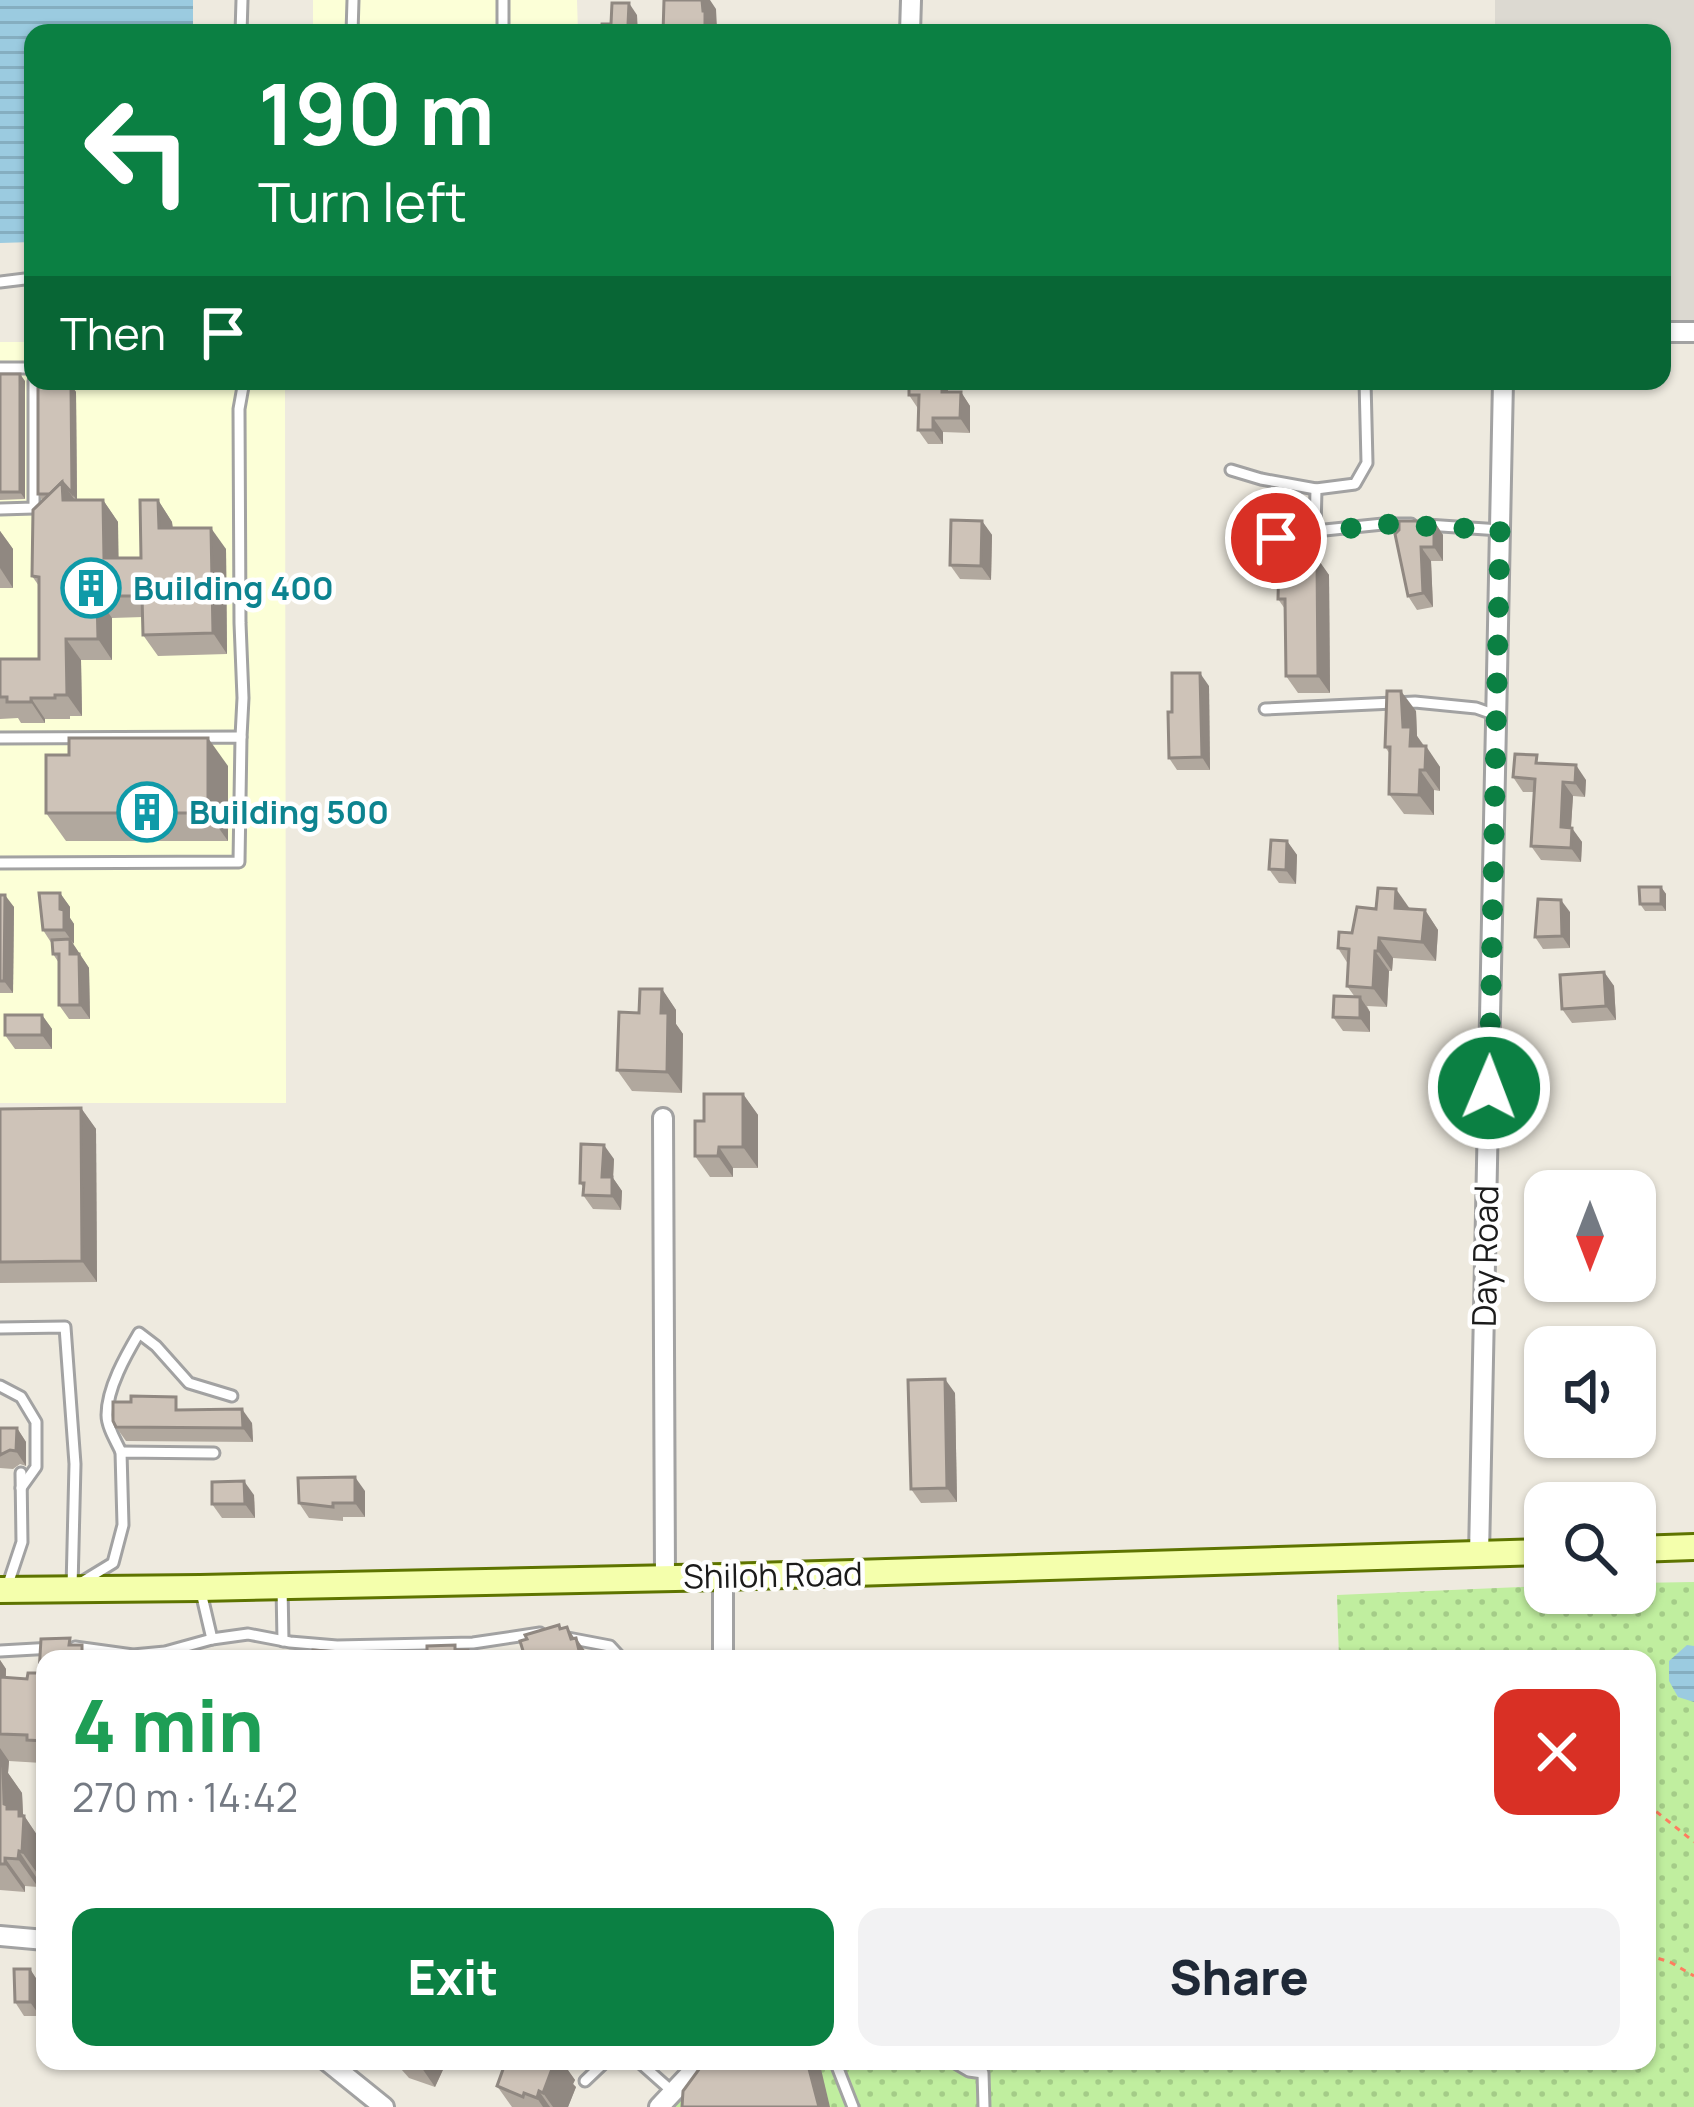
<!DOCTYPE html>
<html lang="en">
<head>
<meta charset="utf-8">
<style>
	:root { --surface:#fff; --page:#f2f2f3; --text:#1f2937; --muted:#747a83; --accent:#0b8043 }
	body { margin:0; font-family:Manrope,sans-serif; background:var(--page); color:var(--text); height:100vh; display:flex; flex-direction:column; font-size:45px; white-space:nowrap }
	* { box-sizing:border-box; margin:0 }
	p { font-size:39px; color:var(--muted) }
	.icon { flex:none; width:66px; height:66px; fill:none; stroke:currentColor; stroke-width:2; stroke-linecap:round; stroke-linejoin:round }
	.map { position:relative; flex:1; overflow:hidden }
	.details { position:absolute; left:36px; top:1650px; width:1620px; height:420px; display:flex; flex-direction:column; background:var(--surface); border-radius:24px; box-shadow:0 3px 9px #0004 }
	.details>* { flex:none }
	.banner { position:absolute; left:24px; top:24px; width:1647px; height:366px; border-radius:24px; box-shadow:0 3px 9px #0004; background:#0b8043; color:#fff; overflow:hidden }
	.needle { width:78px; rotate:180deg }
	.tools { position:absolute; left:1524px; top:1170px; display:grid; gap:24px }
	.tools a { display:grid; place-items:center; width:132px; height:132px; border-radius:24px; background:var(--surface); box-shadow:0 3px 9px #0004; font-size:60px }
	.pin { position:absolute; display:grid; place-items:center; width:102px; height:102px; color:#fff; margin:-51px; border:6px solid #fff; border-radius:50%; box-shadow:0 3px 12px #0007 }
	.me { position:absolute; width:132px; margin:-66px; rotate:1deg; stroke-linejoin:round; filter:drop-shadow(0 0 9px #0008) }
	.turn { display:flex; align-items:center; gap:42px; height:252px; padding:0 36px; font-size:54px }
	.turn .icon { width:156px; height:156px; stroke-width:2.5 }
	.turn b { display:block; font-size:84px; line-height:102px }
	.then { display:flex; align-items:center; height:114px; padding:0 36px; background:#0003; gap:24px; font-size:45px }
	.round { display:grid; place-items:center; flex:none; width:126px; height:126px; border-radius:24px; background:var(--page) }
	.headline { display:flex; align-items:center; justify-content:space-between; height:204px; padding:0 36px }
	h1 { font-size:72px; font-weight:800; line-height:90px; color:#1e9e55 }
	.button { display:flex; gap:24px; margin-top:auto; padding:24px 36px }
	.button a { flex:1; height:138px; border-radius:24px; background:var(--accent); color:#fff; font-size:48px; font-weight:800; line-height:138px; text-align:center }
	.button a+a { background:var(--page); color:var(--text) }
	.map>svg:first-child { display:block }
	.education { fill:#fcffd7 }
	.airport { fill:#dcd9d1 }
	.grass { fill:url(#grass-dots) }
	.water { fill:url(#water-rules) }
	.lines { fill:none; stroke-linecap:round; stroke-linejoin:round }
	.service-casing { stroke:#a2a2a2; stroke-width:15 }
	.minor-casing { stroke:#a2a2a2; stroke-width:24 }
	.secondary-casing { stroke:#5e7400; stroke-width:30 }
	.path { stroke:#ff7c5f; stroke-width:3; stroke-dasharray:6 6; stroke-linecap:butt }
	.service { stroke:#fff; stroke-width:9 }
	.minor { stroke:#fff; stroke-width:18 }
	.secondary { stroke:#f4ffac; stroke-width:24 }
	.wall { fill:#b1a89e }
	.shaded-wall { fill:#908881 }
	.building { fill:#cec3b8; stroke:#908881; stroke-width:3 }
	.route { stroke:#0b8043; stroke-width:21; stroke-dasharray:0 37.8 }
	.labels { text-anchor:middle; stroke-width:9; stroke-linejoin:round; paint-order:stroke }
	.culture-label { font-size:33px; font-weight:bold; fill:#0d838f; stroke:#fff; text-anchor:start }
	.street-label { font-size:33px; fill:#1b1b1b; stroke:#fff }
</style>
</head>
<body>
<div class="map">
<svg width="1694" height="2107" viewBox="0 0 1694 2107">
	<defs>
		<pattern id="grass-dots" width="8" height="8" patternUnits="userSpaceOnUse" patternTransform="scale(3)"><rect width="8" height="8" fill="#c0ee9f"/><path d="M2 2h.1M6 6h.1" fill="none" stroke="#a4cc88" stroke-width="1.8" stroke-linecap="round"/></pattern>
		<pattern id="water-rules" width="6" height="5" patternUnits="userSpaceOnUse" patternTransform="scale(3)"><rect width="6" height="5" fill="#9bcbe0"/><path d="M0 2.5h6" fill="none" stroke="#85aec0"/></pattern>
	</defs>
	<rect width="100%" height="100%" fill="#eeeadf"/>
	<!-- education -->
	<g class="education">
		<path d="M313,0H577L578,33H313Z"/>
		<path d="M0,342H33V381H285L286,1103H0Z"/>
	</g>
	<!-- airport -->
	<path class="airport" d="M1495,0H1694V321L1662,322V33H1495Z"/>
	<!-- grass -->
	<path class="grass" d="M1694,1582V2107H671L705,2061H1647V1659H1339L1337,1595L1545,1586V1593H1635V1583Z"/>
	<!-- water -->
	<g class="water">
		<path d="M0,0H193V33H33V242L0,243Z"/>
		<path d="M1687,1645L1694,1646V1702L1678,1697L1669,1681V1661Z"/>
	</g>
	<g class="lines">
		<!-- service casing -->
		<g class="service-casing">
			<g id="service">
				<path d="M241,33L242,0"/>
				<path d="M352,33L353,0"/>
				<path d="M503,33V0"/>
				<path d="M0,282L33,278"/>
				<path d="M0,368H33"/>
				<path d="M1231,470L1261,479L1316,489L1355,484L1367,463L1365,381"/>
				<path d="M0,509L34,508V381"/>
				<path d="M1427,525L1500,530"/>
				<path d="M1315,531L1383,524H1411"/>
				<path d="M1238,545L1315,531L1316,489"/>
				<path d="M1265,709L1415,702L1476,708L1496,715"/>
				<path d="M241,737L243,698L240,623L239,409L244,381"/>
				<path d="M0,738L241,737L239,862L0,863"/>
				<path d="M0,1328L65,1327L75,1464L72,1588L113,1563L123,1525L121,1452L214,1453"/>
				<path d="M0,1386L21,1397L36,1422V1467L21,1488"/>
				<path d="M121,1452C116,1441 107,1427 107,1415C107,1388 126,1355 139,1333L156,1346L189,1383L232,1396"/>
				<path d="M8,1584L22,1542L21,1473"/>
				<path d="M282,1586L283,1641"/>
				<path d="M200,1588L212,1639"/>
				<path d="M568,1638L610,1646L622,1659"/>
				<path d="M75,1647L133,1655L165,1652L212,1639L248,1634L290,1642L337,1646L473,1643L540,1633"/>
				<path d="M0,1651L53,1648"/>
				<path d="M638,2061L674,2093"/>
				<path d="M835,2061L853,2107"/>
				<path d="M952,2061L969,2071L983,2073L984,2107"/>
				<path d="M585,2081L606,2061"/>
			</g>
		</g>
		<!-- minor casing -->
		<g class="minor-casing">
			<g id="minor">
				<path d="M910,33L911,0"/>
				<path d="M1662,332H1694"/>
				<path d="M663,1118L665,1577"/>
				<path d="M1479,1555L1503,381"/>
				<path d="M723,1577V1659"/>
				<path d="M0,1936L45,1940"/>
				<path d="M327,2061L384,2107"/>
				<path d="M659,2107L692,2072L698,2061"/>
			</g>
		</g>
		<!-- secondary casing -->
		<g class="secondary-casing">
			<g id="secondary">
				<path d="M1635,1549L1694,1547"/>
				<path d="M0,1590L200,1588L723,1577L1545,1552"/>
			</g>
		</g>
		<!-- path -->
		<g class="path">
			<path d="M1647,1804L1694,1842"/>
			<path d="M1647,1955L1670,1962L1694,1976"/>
		</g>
		<!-- service -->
		<use href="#service" class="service"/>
		<!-- minor -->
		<use href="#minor" class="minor"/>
		<!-- secondary -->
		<use href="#secondary" class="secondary"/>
	</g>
	<!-- wall -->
	<g class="wall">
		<path d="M0,374L25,381V499L0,500Z"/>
		<path d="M71,385L76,392L77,500H103L118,522V558H141L158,500L172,522L173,528L226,549L227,654L158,656L143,635V617L112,618V660H81L82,716H70V719H45V723H21L18,718L0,719V659H39V586L32,576L43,501L38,494Z"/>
		<path d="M948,388V392H961L970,406V433L943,432V444H928L918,430L919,410L909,395Z"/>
		<path d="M982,521L992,535L991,580L960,579L950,565Z"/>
		<path d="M1434,521L1443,535V561H1431L1433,607L1417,610L1408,596L1395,534Z"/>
		<path d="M0,531L13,549V588H0Z"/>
		<path d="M1317,558L1329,575L1330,693H1298L1286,676L1285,609L1278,599Z"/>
		<path d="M1209,686L1210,770H1177L1169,758L1172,712Z"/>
		<path d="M1416,711L1417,736L1440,767V791L1434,790V815L1404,814L1389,794L1390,754L1385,747Z"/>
		<path d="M1542,763L1586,780L1585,797L1573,796L1571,828L1582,842L1581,862L1541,860L1531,846L1534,792H1523L1513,777Z"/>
		<path d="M228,766V841H66L46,813Z"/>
		<path d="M1287,841L1297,855L1296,884L1279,883L1269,869Z"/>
		<path d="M1661,887L1666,894V911H1645L1640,904Z"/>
		<path d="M60,893L70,907V918L74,924L73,944L89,968L90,1019H69L59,1005V963L53,954L52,944L43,930Z"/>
		<path d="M0,895L14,907L13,993H0Z"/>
		<path d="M1410,909L1425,910L1438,930L1436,961L1393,958L1392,971H1389L1387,1007L1367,1006L1370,1012V1032L1343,1031L1333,1017L1355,997L1347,986L1348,964L1338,948L1352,933Z"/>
		<path d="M1570,912V948L1543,949L1535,937Z"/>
		<path d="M1604,972L1614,986L1616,1020L1572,1023L1562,1009Z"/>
		<path d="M662,989L676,1010V1024L683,1034L682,1093L632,1091L617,1070L639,1013Z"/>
		<path d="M42,1015L52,1029V1049H15L5,1035Z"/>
		<path d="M743,1094L758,1115V1168H733V1177H710L695,1156L704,1121Z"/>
		<path d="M81,1108L96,1129L97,1282L0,1283V1109Z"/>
		<path d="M614,1159L613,1178L622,1191L621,1210L593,1209L583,1195L584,1188L580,1183Z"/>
		<path d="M955,1393L957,1502L921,1503L911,1489Z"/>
		<path d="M184,1410L252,1423L253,1442L126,1441L116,1427Z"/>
		<path d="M0,1428H17L26,1442V1466L20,1464L13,1469L0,1468Z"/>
		<path d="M365,1491V1517H343V1521L309,1518L299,1503Z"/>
		<path d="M254,1495L255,1518H222L212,1504Z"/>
		<path d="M45,1659V1766L42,1763L9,1761L8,1773L22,1793L23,1814L43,1844L42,1880H38V1887L25,1886V1892L0,1890V1660L6,1669V1677L27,1679L39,1673Z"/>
		<path d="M30,1969L39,1983L40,2016H24L15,2002Z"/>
		<path d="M394,2061H447L435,2087L409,2078Z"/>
		<path d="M478,2061H566L565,2066L575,2080L573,2084L576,2087L568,2107H512L497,2086L503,2069Z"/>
	</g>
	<!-- shaded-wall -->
	<g class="shaded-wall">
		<path d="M702,0H710L716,9L717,28L719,33H705Z"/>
		<path d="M629,3L637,15L638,33H632L628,25Z"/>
		<path d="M20,374L25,381V499L20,492Z"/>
		<path d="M938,381H944L948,388V397L938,388Z"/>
		<path d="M71,385L76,392L77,501L72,493Z"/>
		<path d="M961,392L970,406V433L960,418Z"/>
		<path d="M933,418L943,432V444L933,430Z"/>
		<path d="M62,482L77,503L63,500Z"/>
		<path d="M103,500L118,522L119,579L104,558Z"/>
		<path d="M158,500L172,522L174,549L159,528Z"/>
		<path d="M982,521L992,535L991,580L981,566Z"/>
		<path d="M1434,521L1443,535V561L1434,547Z"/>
		<path d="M211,528L226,549L227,654L213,633Z"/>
		<path d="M0,531L13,549V588L0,568Z"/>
		<path d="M1421,547L1431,561L1433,607L1423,593Z"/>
		<path d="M1317,558L1329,575L1330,693L1318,676Z"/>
		<path d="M97,596L112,618V660L98,639Z"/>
		<path d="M66,639L81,660L82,716L67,695Z"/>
		<path d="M1200,673L1209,686L1210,770L1202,757Z"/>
		<path d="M1401,691L1416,711L1417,736L1425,748L1410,746L1403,727Z"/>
		<path d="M31,698L45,719V723L31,702Z"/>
		<path d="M208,738L228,766V841L208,813Z"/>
		<path d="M1426,746L1440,767V791L1425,770Z"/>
		<path d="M1576,765L1586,780L1585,797L1575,783Z"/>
		<path d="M1420,770L1434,790V815L1419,795Z"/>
		<path d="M1563,782L1573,796L1570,841L1561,827Z"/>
		<path d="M1572,828L1582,842L1581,862L1571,848Z"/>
		<path d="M1287,841L1297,855L1296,884L1286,870Z"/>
		<path d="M1661,887L1666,894V911L1661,904Z"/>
		<path d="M1396,889L1410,909L1395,908Z"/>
		<path d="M60,893L70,907V918L74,924V944L64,930L60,909Z"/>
		<path d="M5,895L14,907L13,993L4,981Z"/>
		<path d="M1561,900L1570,912V948L1562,936Z"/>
		<path d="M1425,910L1438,930L1436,961L1422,942Z"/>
		<path d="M1379,938L1393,958L1392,971L1378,951Z"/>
		<path d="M70,939L89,968L90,1019L80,1005L70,954Z"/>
		<path d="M1375,951L1389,971L1387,1007L1373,988Z"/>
		<path d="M1604,972L1614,986L1616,1020L1606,1006Z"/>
		<path d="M662,989L676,1010V1024L683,1034L682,1093L667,1072L661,1013Z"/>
		<path d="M1360,997L1370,1012V1032L1360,1018Z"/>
		<path d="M42,1015L52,1029V1049L42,1035Z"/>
		<path d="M743,1094L758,1115V1168L743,1147Z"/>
		<path d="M81,1108L96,1129L97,1282L82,1261Z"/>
		<path d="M604,1145L614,1159L613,1178L622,1191L621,1210L612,1196L602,1177Z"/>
		<path d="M719,1147L733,1168V1177L718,1156Z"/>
		<path d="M945,1379L955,1393L957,1502L947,1488Z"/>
		<path d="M242,1409L252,1423L253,1442L243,1428Z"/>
		<path d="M17,1428L26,1442V1466L16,1451Z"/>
		<path d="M355,1477L365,1491V1517L355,1503Z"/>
		<path d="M244,1481L254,1495L255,1518L245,1504Z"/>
		<path d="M567,1627L577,1642L576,1638L591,1659H581Z"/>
		<path d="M0,1660L6,1669L5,1704L0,1696Z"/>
		<path d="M0,1748L9,1761L8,1773L22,1793L23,1814L43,1844L42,1880L22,1852L4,1804L0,1783Z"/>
		<path d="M19,1851L38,1880V1887L18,1859Z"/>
		<path d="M5,1858L25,1886V1892L5,1864Z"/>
		<path d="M30,1969L39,1983L40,2016L30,2002Z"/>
		<path d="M417,2061H447L435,2087Z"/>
		<path d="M553,2061H566L565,2066L575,2080L573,2084L576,2087L568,2107H553L543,2093Z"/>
		<path d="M804,2061H816L821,2069L830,2107H819Z"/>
		<path d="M539,2091L550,2107H543L537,2098Z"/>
	</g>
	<!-- building -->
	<g class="building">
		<path d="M664,0H702L703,11H705V33H663Z"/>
		<path d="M612,3H629L628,25H632V33H601L602,24H611Z"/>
		<rect x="0" y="374" width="20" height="118"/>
		<path d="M909,381H938V388H942V392H961L960,418H933V430H918L919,395H909Z"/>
		<path d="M71,385L72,493L62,482L50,494H38V386Z"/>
		<path d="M62,482L63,500H103L104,558H141L140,500H158L159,528H211L213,633L143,635L142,596H97L98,639H66L67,695H55V698H31V702H7V697H0V659H39V577L32,576L33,510Z"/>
		<path d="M951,520L982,521L981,566L950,565Z"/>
		<path d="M1399,521H1434V547H1421L1423,593L1408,596L1395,534L1399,530Z"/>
		<path d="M1279,557L1317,558L1318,676H1286L1285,599H1278Z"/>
		<path d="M1172,673H1200L1202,757L1169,758L1168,712H1172Z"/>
		<path d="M1387,691H1401L1403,727H1411L1410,746H1426L1425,770H1420L1419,795L1389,794L1390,747H1385Z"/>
		<path d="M69,738H208V813H46V755H69Z"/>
		<path d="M1515,754L1537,755L1536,763L1576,765L1575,783L1563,782L1561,827L1572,828L1571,848L1531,846L1535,779L1513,777Z"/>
		<path d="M1271,840L1287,841L1286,870L1269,869Z"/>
		<path d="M1639,887H1661V904H1640Z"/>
		<path d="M1378,888L1396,889L1395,908L1425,910L1422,942L1379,938L1378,951H1375L1373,988L1347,986L1349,949L1338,948L1339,932L1352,933L1357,907L1376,909Z"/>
		<path d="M39,893H60V909L64,910V930H43Z"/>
		<path d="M0,895H5L4,981H0Z"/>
		<path d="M1538,899L1561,900L1562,936L1535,937Z"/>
		<path d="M70,939V954H79L80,1005H59V954H53L52,940Z"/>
		<path d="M1604,972L1606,1006L1562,1009L1560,975Z"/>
		<path d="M640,989H662L661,1013H668L667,1072L617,1070L619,1012L639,1013Z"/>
		<path d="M1334,996L1360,997V1018L1333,1017Z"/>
		<rect x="5" y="1015" width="37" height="20"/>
		<path d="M704,1094H743V1147H719L718,1156H695V1121H704Z"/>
		<path d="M81,1108L82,1261L0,1262V1109Z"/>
		<path d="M581,1144L604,1145L602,1177H612V1196L583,1195L584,1183H580Z"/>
		<path d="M945,1379L947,1488L911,1489L908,1380Z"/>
		<path d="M131,1396L176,1397V1410L242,1409L243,1428L116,1427L113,1421V1402H131Z"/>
		<path d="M0,1428H17L16,1451L10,1450L0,1455Z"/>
		<path d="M355,1477V1503H333V1507L299,1503L298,1478Z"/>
		<path d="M244,1481L245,1504H212V1482Z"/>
		<path d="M559,1625L560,1629L567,1627L571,1639L576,1638L581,1659H520L519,1655L524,1654L520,1641L527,1639L525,1635Z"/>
		<path d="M70,1638L69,1645H82V1652H86V1659H45V1741L27,1740V1735L0,1734V1677L27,1679L28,1673H39L41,1639Z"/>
		<path d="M455,1645V1650H468L469,1658L472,1659H427V1646Z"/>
		<path d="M313,1650L341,1652V1659H298L299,1655H313Z"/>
		<path d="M0,1765H3L4,1804L7,1805V1809H19V1816H24L22,1852L19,1851L18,1859L5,1858V1864H0Z"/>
		<path d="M14,1969H30V2002H15Z"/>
		<path d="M506,2061H555L543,2093L539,2091L537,2098L524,2093L523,2097L497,2086Z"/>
		<path d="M705,2061H807L819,2107H682L683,2091Z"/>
	</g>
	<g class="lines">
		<!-- route -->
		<path class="route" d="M1276,538L1383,524L1500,530L1489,1088"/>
	</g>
	<!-- icons -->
	<defs>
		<g id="building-ring" transform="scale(3)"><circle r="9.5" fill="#fff" stroke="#0f9aa8" stroke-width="1.5"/><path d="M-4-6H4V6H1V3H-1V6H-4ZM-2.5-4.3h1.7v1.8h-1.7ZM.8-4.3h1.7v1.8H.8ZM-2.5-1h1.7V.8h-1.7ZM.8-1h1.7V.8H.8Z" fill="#0f9aa8"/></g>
	</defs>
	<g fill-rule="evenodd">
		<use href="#building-ring" x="91" y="588"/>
		<use href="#building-ring" x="147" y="812"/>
	</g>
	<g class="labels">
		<!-- culture labels -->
		<g class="culture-label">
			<text x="133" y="600">Building 400</text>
			<text x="189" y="824">Building 500</text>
		</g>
		<!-- street labels -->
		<g class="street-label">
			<text transform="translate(1485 1256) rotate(-89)" y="12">Day Road</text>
			<text transform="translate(773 1575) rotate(-1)" y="12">Shiloh Road</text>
		</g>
	</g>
</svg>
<div class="tools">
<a><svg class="needle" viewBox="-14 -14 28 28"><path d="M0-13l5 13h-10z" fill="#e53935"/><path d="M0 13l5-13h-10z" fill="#747a83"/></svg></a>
<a><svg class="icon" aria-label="sound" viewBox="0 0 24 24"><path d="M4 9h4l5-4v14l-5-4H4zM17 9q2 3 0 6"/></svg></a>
<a><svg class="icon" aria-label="search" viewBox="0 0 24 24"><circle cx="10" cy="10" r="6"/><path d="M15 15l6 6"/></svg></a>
</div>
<div class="pin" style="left:1276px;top:538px;background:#d93025"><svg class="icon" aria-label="arrive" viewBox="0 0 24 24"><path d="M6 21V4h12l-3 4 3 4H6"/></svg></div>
<svg class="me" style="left:1489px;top:1088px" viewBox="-20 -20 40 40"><circle r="17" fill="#0b8043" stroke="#fff" stroke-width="3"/><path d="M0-11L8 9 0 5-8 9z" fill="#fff"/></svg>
<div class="banner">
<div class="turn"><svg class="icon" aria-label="left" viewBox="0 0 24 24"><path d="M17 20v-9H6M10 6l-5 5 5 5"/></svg><div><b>190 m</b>Turn left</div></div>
<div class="then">Then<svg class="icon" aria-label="arrive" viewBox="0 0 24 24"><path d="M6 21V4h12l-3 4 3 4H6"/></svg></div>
</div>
<section class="details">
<div class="headline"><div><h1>4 min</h1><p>270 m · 14:42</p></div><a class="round" style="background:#d93025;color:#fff"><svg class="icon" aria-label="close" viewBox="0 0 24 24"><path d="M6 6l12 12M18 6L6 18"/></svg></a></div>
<div class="button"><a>Exit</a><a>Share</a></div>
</section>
</div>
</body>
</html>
